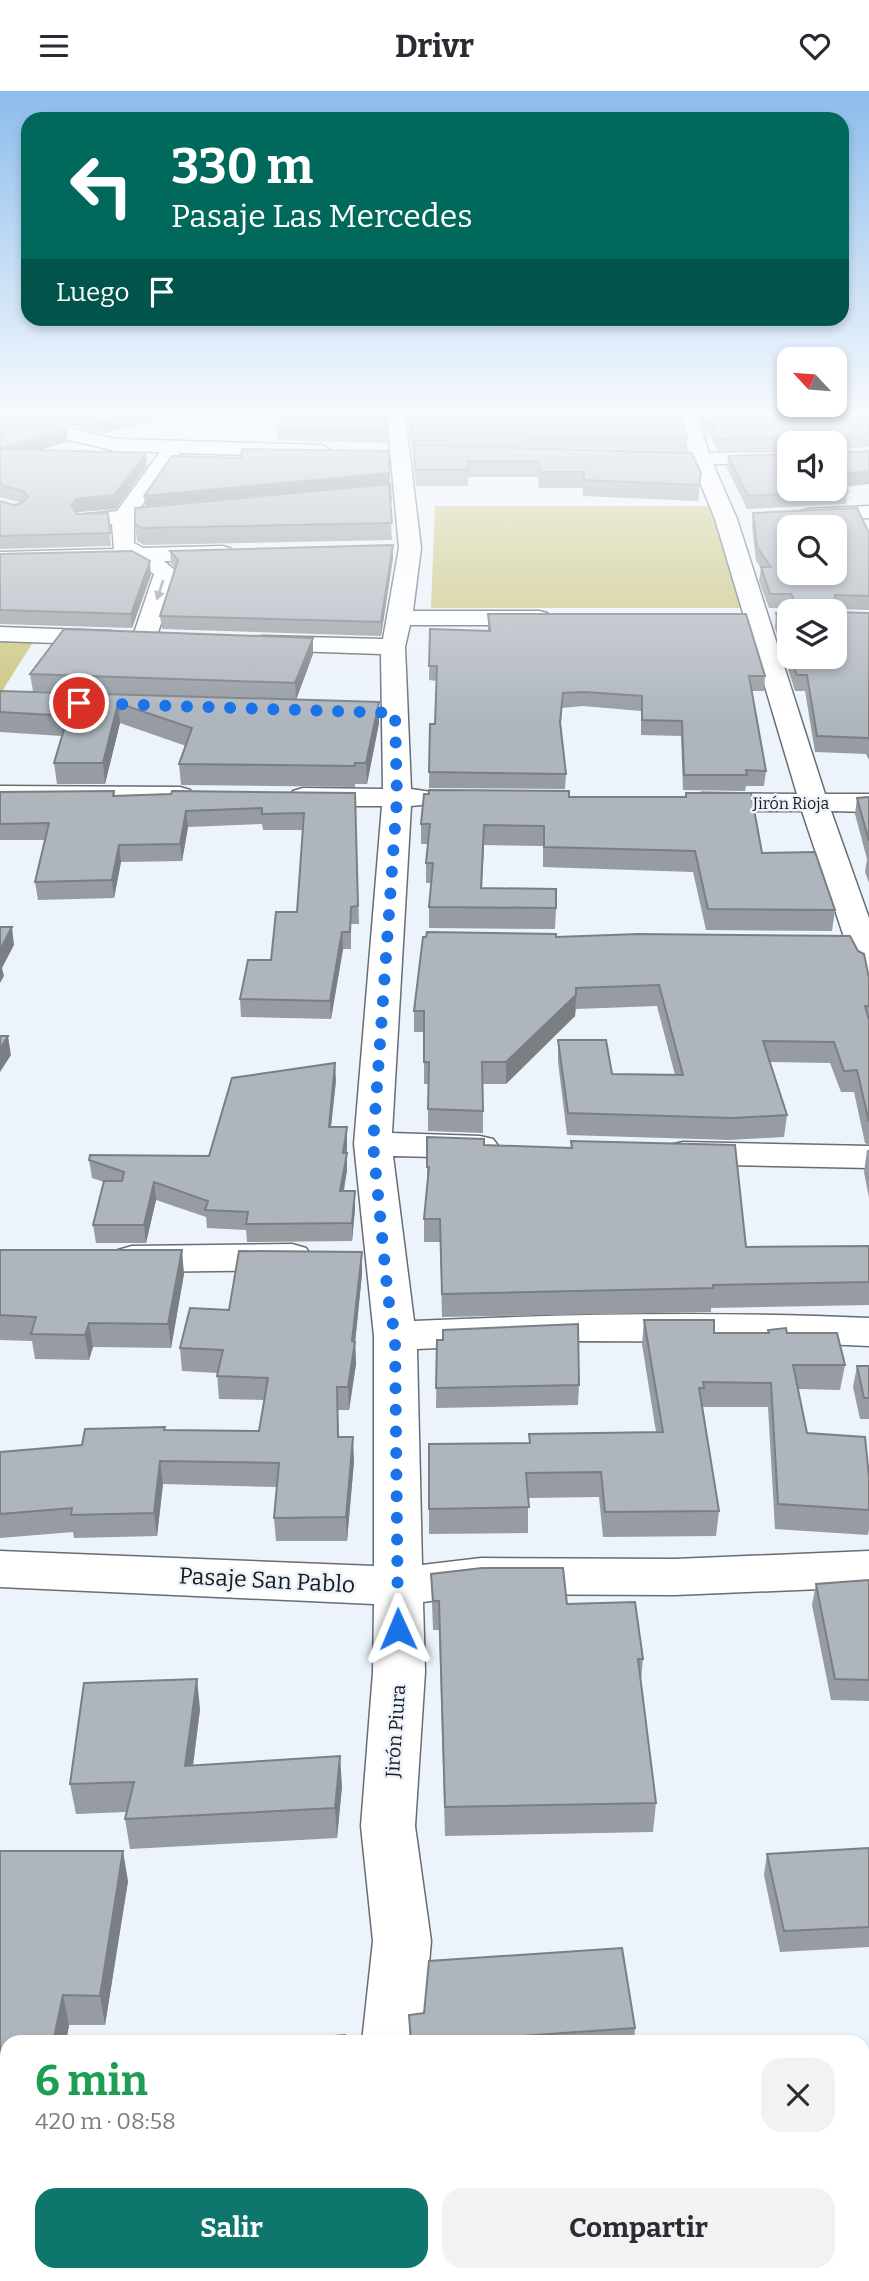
<!DOCTYPE html>
<html lang="es">
<head>
<meta charset="utf-8">
<style>
	:root { --surface:#fff; --page:#f2f2f3; --text:#2b2b33; --muted:#7c7c81; --accent:#0f766e }
	body { margin:0; font-family:Bitter,serif; background:var(--page); color:var(--text); height:100vh; display:flex; flex-direction:column; font-size:26px; white-space:nowrap }
	* { box-sizing:border-box; margin:0 }
	p { font-size:23px; color:var(--muted) }
	.icon { flex:none; width:38px; height:38px; fill:none; stroke:currentColor; stroke-width:2; stroke-linecap:round; stroke-linejoin:round }
	.map { position:relative; flex:1; overflow:hidden }
	.drawer { position:absolute; left:0px; top:1944px; width:870px; height:247px; display:flex; flex-direction:column; background:var(--surface); border-radius:21px 21px 0 0; box-shadow:0 4px 10px #0003 }
	.drawer>* { flex:none }
	.top-card { position:absolute; left:21px; top:21px; width:828px; height:214px; border-radius:21px; box-shadow:0 4px 10px #0003; background:#00695c; color:#fff; overflow:hidden }
	.needle { width:46px; rotate:296deg }
	.fabs { position:absolute; left:777px; top:256px; display:grid; gap:14px }
	.fabs a { display:grid; place-items:center; width:70px; height:70px; border-radius:14px; background:var(--surface); box-shadow:0 4px 10px #0003; font-size:35px }
	.pin { position:absolute; display:grid; place-items:center; width:60px; height:60px; color:#fff; margin:-30px; border:4px solid #fff; border-radius:50%; box-shadow:0 2px 7px #0007 }
	.me { position:absolute; width:77px; margin:-38px; rotate:359deg; stroke-linejoin:round; filter:drop-shadow(0 0 5px #0008) }
	.turn { display:flex; align-items:center; gap:24px; height:147px; padding:0 35px; font-size:32px }
	.turn .icon { width:91px; height:91px; stroke-width:2.5 }
	.turn b { display:block; font-size:49px; line-height:60px }
	.then { display:flex; align-items:center; height:66px; padding:0 35px; background:#0003; gap:14px; font-size:26px }
	.round { display:grid; place-items:center; flex:none; width:74px; height:74px; border-radius:21px; background:var(--page) }
	.summary { display:flex; align-items:center; justify-content:space-between; height:119px; padding:0 35px }
	h1 { font-size:42px; font-weight:700; line-height:52px; color:#1e9e55 }
	.button { display:flex; gap:14px; margin-top:auto; padding:14px 35px }
	.button a { flex:1; height:80px; border-radius:21px; background:var(--accent); color:#fff; font-size:28px; font-weight:700; line-height:80px; text-align:center }
	.button a+a { background:var(--page); color:var(--text) }
	header { display:flex; justify-content:space-between; align-items:center; height:91px; padding:0 35px; background:var(--surface); font-size:32px; font-weight:700 }
	.map>svg:first-child { display:block }
	.green { fill:#cac57d }
	.lines { fill:none; stroke-linecap:round; stroke-linejoin:round }
	.minor-casing { stroke:#676d74; stroke-width:3 }
	.minor { fill:#fff; fill-rule:evenodd }
	.wall { fill:#969ca2 }
	.shaded-wall { fill:#7a7f84 }
	.building { fill:#aeb5bc; stroke:#7a7f84; stroke-width:2; fill-rule:evenodd }
	.oneway { fill:#98999a }
	.route { stroke:#1a73e8; stroke-width:12; stroke-dasharray:0 21.6 }
	.labels { text-anchor:middle; stroke-width:5; stroke-linejoin:round; paint-order:stroke }
	.far-street-label { font-size:16px; fill:#191c1e; stroke:#edf3fb }
	.street-label { font-size:19px; fill:#191c1e; stroke:#edf3fb }
	.near-street-label { font-size:23px; fill:#191c1e; stroke:#edf3fb }
</style>
</head>
<body>
<header><svg class="icon" aria-label="menu" viewBox="0 0 24 24"><path d="M4 6h16M4 12h16M4 18h16"/></svg>Drivr<svg class="icon" aria-label="heart" viewBox="0 0 24 24"><path d="M12 20l-8-8c-3-5 5-10 8-4 3-6 11-1 8 4z"/></svg></header>
<div class="map">
<svg width="869" height="2190" viewBox="0 0 869 2190">
	<rect width="100%" height="100%" fill="#edf3fb"/>
	<!-- green -->
	<g class="green">
		<path d="M435,415H710L741,517H431Z"/>
		<path d="M0,551H33L1,602H0Z"/>
	</g>
	<g class="lines">
		<!-- minor casing -->
		<g class="minor-casing">
			<g id="minor">
				<path d="M0,324H12L116,348L322,354L332,360L322,366L179,362L140,417L188,413L195,415L199,419L195,423L188,425L134,431V452L143,457L222,455L230,457L233,462L230,467L222,469L164,470L177,481L156,548L153,553L144,555L135,553L132,548L154,483L134,471L0,475V461L114,458L112,433L78,434L75,429L78,424L117,420L160,361L116,360L0,333Z"/>
				<path d="M387,324H405L421,457L413,520H539L547,522L551,527L547,532L539,534H410L405,556L411,698L431,701L435,707L431,713L411,715L392,1042L480,1045L493,1048L499,1056L493,1064L480,1067L393,1065L414,1230C567,1223 716,1220 869,1227V1255L778,1251L581,1250L417,1258L422,1474L481,1467L675,1468L869,1460V1496L675,1504L481,1503L423,1511L425,1581L415,1735L431,1850L422,1951H362L373,1850L361,1735L373,1581L374,1513L0,1496V1460L374,1475V1245L354,1053L382,715H303L293,712L289,706L293,700L303,697L383,698L381,563L262,559L253,557L250,552L253,547L262,545L383,548L399,457Z"/>
				<path d="M679,324H697L709,362L789,361V373H713L737,428L825,703H869V721L831,720L869,827V883L857,880L853,873L802,720H702L692,717L688,711L692,705L702,702L797,703L715,428L693,374H644L637,372L634,368L637,364L644,362H689Z"/>
				<path d="M869,415V427L808,430L801,428L797,424L801,420L808,418Z"/>
				<path d="M0,536L111,540L120,542L123,547L120,552L111,554L0,550Z"/>
				<path d="M0,695L180,696L190,699L194,705L190,711L180,714L0,713Z"/>
				<path d="M683,1051L869,1055V1077L683,1073L670,1070L664,1062L670,1054Z"/>
				<path d="M292,1153L306,1157L312,1166L306,1175L292,1179L132,1181L118,1177L112,1168L118,1159L132,1155Z"/>
			</g>
		</g>
		<!-- minor -->
		<use href="#minor" class="minor"/>
	</g>
	<!-- wall -->
	<g class="wall">
		<path d="M0,324L66,339L68,351L39,359L146,362L147,375L116,418L78,421L76,423L108,422L111,455L0,458V410L14,414L22,412L0,406Z"/>
		<path d="M24,324H171L103,342Z"/>
		<path d="M408,324H681L687,348L686,360L411,353Z"/>
		<path d="M698,324H867L868,328H869V356L835,358V352H789V359L718,360L708,341L707,348Z"/>
		<path d="M277,337L387,340V352L277,349Z"/>
		<path d="M413,354L701,382L698,410L583,405V397H539L538,386H468V395H416L413,370Z"/>
		<path d="M835,360L869,393L846,396L848,400L846,413L747,418L727,377L728,365L789,363Z"/>
		<path d="M392,410L390,411L392,449L144,454L137,450L135,433Z"/>
		<path d="M753,422L869,442V519L835,518V521L869,522V669L866,663L815,661L805,600H795L775,537L776,522L789,521V565H835V520H791L789,517H769L759,490L761,477L756,470L752,436Z"/>
		<path d="M393,454V467L381,545L162,538L160,525L176,478L171,472L170,460Z"/>
		<path d="M0,463L151,484L132,537L0,533Z"/>
		<path d="M488,523L765,585L764,600H752L766,680L764,695H746L745,700L683,699L681,645L641,644V620L583,615L562,617L561,634L566,683L565,698L429,697L430,633H435L437,590L429,589L430,538L488,540Z"/>
		<path d="M313,563L296,609L33,600L30,583Z"/>
		<path d="M0,600L379,611V632L367,693H355V696L181,694L179,673L186,655L120,632L105,693H57L54,672L62,645L0,641Z"/>
		<path d="M114,700L115,705L355,702L359,833H351V858H343L331,928L241,926L240,908L271,869L297,821L303,739H263L262,733L188,736L182,770L121,771L114,807L38,809L35,791L45,749H0V701Z"/>
		<path d="M569,706L762,762L835,819L832,840L706,839L693,781L543,776V755L484,754L482,797L556,817L555,838L429,837V816L431,792H426V772L428,753H421V733Z"/>
		<path d="M869,706V792L865,781L867,768L855,723L857,707Z"/>
		<path d="M556,846L869,887V1054L865,1052L854,1001H841L830,972L770,971L787,1024L784,1046L730,1049L567,1044L558,971V949L612,983L675,984L657,915L576,918L575,925L506,993H483V1042L428,1040V993H424V941H414V920Z"/>
		<path d="M336,989L331,1036H347V1079L344,1100H355V1118L352,1150L247,1151L246,1139L207,1137L206,1126L156,1109L146,1152H96L93,1134L104,1091L92,1087L89,1069L209,1065Z"/>
		<path d="M427,1046L484,1054L571,1057V1050L746,1156L869,1155V1214L711,1217V1221L442,1226L440,1151H424V1128L427,1098Z"/>
		<path d="M867,1059H869V1107L864,1081Z"/>
		<path d="M0,1159L184,1183L171,1257L93,1256L89,1269L35,1268L32,1250L0,1249Z"/>
		<path d="M362,1183L355,1251L356,1273L349,1319H338L339,1346L354,1370L347,1450H276L274,1427L277,1396L163,1393L157,1445L74,1447L73,1441L0,1447V1361L82,1354L165,1339L259,1340L265,1309L219,1308L217,1282L182,1280L180,1257L229,1219Z"/>
		<path d="M644,1229L714,1242H787L845,1274L840,1299L798,1298L807,1342L869,1386V1438L868,1444L775,1438L768,1316H703L719,1420L716,1445L603,1446L599,1406L528,1407V1442L429,1443V1353L529,1352V1343L656,1341L642,1253Z"/>
		<path d="M437,1249L579,1294L578,1314L436,1317Z"/>
		<path d="M857,1275H869V1328H860L853,1296Z"/>
		<path d="M431,1483L567,1513L643,1568L641,1589L656,1712L653,1741L445,1745L439,1539H433Z"/>
		<path d="M869,1489V1610L831,1609L812,1514L816,1493Z"/>
		<path d="M200,1618L193,1675L342,1695L337,1747L130,1758L125,1728L126,1721L76,1723L70,1693Z"/>
		<path d="M869,1757V1856L780,1861L764,1784L767,1763Z"/>
		<path d="M0,1760L128,1790L105,1934H69L66,1951H7V2110H0Z"/>
		<path d="M409,1924L635,1937L634,1951H410Z"/>
		<path d="M618,2184H706L707,2190H619Z"/>
	</g>
	<!-- shaded-wall -->
	<g class="shaded-wall">
		<path d="M124,324H171L103,342L101,330Z"/>
		<path d="M66,339L68,351L0,370V357Z"/>
		<path d="M146,362L147,375L116,418L78,421L73,428L71,414L76,408Z"/>
		<path d="M869,380V393L838,396L840,383Z"/>
		<path d="M390,382V393L145,415L144,405Z"/>
		<path d="M391,393L392,410L390,411L389,395Z"/>
		<path d="M393,454V467L381,545V531Z"/>
		<path d="M150,470L151,484L132,537L131,523Z"/>
		<path d="M313,547V563L296,609L295,592Z"/>
		<path d="M379,611V632L367,693L366,672Z"/>
		<path d="M118,612L120,632L105,693L103,672Z"/>
		<path d="M186,720L188,736L182,770L180,753Z"/>
		<path d="M484,734V754L480,818Z"/>
		<path d="M119,754L121,771L114,807L112,789Z"/>
		<path d="M12,836L14,854L2,877L4,885L0,892V859Z"/>
		<path d="M342,841L343,858L331,928L330,910Z"/>
		<path d="M576,904L575,925L506,993V971Z"/>
		<path d="M8,945L11,964L0,981V958Z"/>
		<path d="M335,972L336,989L329,1053V1036Z"/>
		<path d="M347,1036V1054L346,1066L347,1062V1079L340,1117V1100Z"/>
		<path d="M154,1091L156,1109L146,1152L144,1134Z"/>
		<path d="M355,1100V1118L352,1150V1132Z"/>
		<path d="M182,1159L184,1183L171,1257L168,1233Z"/>
		<path d="M362,1161V1183L355,1252V1251L356,1273L349,1319L348,1296Z"/>
		<path d="M89,1232L93,1256L89,1269L85,1244Z"/>
		<path d="M353,1346L354,1370L347,1450L346,1426Z"/>
		<path d="M160,1370L163,1393L157,1445L154,1422Z"/>
		<path d="M197,1588L200,1618L189,1705L185,1675Z"/>
		<path d="M340,1665L342,1695L337,1747L335,1717Z"/>
		<path d="M123,1760L128,1790L105,1934L100,1905Z"/>
		<path d="M63,1904L69,1934L66,1951H53Z"/>
	</g>
	<!-- building -->
	<g class="building">
		<path d="M0,324H1L66,339L0,357Z"/>
		<path d="M76,324H124L101,330Z"/>
		<path d="M281,324H386L387,340L277,337Z"/>
		<path d="M409,324H681L687,348L411,341Z"/>
		<path d="M704,324H867L868,328H869V344L836,345L834,347V352H792V347L719,348L709,328L708,335Z"/>
		<path d="M413,354L692,362L701,382L699,394L584,389V381H540L539,370H468V379H416Z"/>
		<path d="M0,358L146,362L114,404L76,408L71,414L77,423L108,422L110,442L0,445V410L14,414L22,412L28,406L23,400L0,394Z"/>
		<path d="M242,358L388,360L390,382L144,405L172,365L241,367Z"/>
		<path d="M835,360L837,362L869,360V380L840,383L848,400L748,405L728,365L789,363V397H835Z"/>
		<path d="M391,393L389,395L392,432L142,437L135,433V417Z"/>
		<path d="M857,417L869,442V505L835,504V521L869,522V648L868,647L817,645L807,584H797L790,565H835V520H793V506L791,503H770L761,476H771L757,456L753,422ZM789,436H835V481H789Z"/>
		<path d="M393,454L381,531L160,525L178,469L170,460Z"/>
		<path d="M132,460L150,470L131,523L0,519V463Z"/>
		<path d="M789,521V562L776,522Z"/>
		<path d="M488,523H746L765,585H749L766,680L746,679L747,684H684L682,630L642,629V605L584,601L563,602L560,631L566,683L429,681L430,633H435L437,575H429L430,538L490,540Z"/>
		<path d="M64,538L313,547L295,592L30,583Z"/>
		<path d="M0,600L379,611L366,672H355V675L179,673L192,637L118,612L103,672H54L68,625L0,621Z"/>
		<path d="M429,699L569,700V706H686V702H751L762,762L815,761L835,819L708,818L695,760L544,756V735L484,734L481,797L556,798V817L429,816L433,772H426L430,733H421L424,703H429Z"/>
		<path d="M114,700L113,705L171,703L172,700L355,702L358,815L351,816L350,841H342L330,910L240,908L248,869H271L276,821H297L304,722L262,723V717L186,720L180,753L119,754L112,789L35,791L49,732L0,733V701Z"/>
		<path d="M869,706V750L857,707Z"/>
		<path d="M0,836H12L0,859Z"/>
		<path d="M427,841L556,843V846L638,843L850,845L858,860L864,863L869,887V915H865L869,929V1031L857,979L844,980L834,951L763,950L787,1024L733,1027L568,1022L558,949H606L612,983L683,984L659,894L576,897V904L506,971H482L483,1020L428,1018L429,971H424V920H414L423,846H426Z"/>
		<path d="M0,945H8L0,958Z"/>
		<path d="M335,972L329,1036H347L343,1062H347L340,1100H355L352,1132L246,1133L248,1121L205,1119L208,1110L154,1091L144,1134H93L104,1090H122L124,1081L89,1069L90,1064L209,1065L232,987Z"/>
		<path d="M427,1046L484,1048V1054L572,1057L571,1050L735,1054L746,1156L869,1155V1191L713,1194V1197L442,1203L440,1128H424L429,1076H427Z"/>
		<path d="M0,1159H182L168,1233L89,1232L85,1244L31,1243L36,1226L0,1224Z"/>
		<path d="M239,1160L362,1161L352,1250L355,1251L348,1296H337L338,1346H353L346,1426L274,1427L279,1372L160,1370L154,1422L71,1424L72,1417L0,1423V1361L82,1354L85,1338L165,1336L164,1339L259,1340L268,1287L217,1285L223,1259L180,1257L190,1217L229,1219Z"/>
		<path d="M644,1229H714V1242H769L768,1239L786,1237L787,1242H837L845,1274H793L807,1342L865,1346L869,1386V1419L778,1413L771,1292L703,1291L704,1297H699L719,1420L605,1421L601,1381L526,1382L529,1416L429,1418V1353L530,1352L529,1343L663,1341Z"/>
		<path d="M578,1233L579,1294L436,1297L437,1249H443V1239Z"/>
		<path d="M857,1275H869V1307H864Z"/>
		<path d="M482,1477H563L567,1513L635,1511L643,1568H638L656,1712L445,1716L439,1510H433L431,1483Z"/>
		<path d="M869,1489V1589L835,1588L816,1493Z"/>
		<path d="M197,1588L185,1675L340,1665L335,1717L125,1728L134,1691L70,1693L84,1592Z"/>
		<path d="M869,1757V1836L784,1840L767,1763Z"/>
		<path d="M0,1760H123L100,1905L63,1904L53,1951H7V2082L0,2081Z"/>
		<path d="M622,1857L635,1937L435,1951H411L409,1924L424,1922L429,1870Z"/>
		<path d="M345,1944V1951H256Z"/>
		<path d="M622,2184H706L707,2190H623Z"/>
	</g>
	<!-- one-way arrows -->
	<defs><path id="oneway-solid" d="M-6-.8H1V-3.2L6.5 0L1 3.2V.8H-6Z" transform="scale(1.75)"/></defs>
	<use class="oneway" href="#oneway-solid" transform="translate(160 499) rotate(108)"/>
	<!-- sky -->
	<linearGradient id="sky" x2="0" y2="1"><stop stop-color="#8cbcec"/><stop offset="0.51" stop-color="#f7fafd"/><stop offset="1" stop-color="#f7fafd" stop-opacity="0"/></linearGradient>
	<rect width="869" height="631" fill="url(#sky)"/>
	<g class="lines">
		<!-- route -->
		<path class="route" d="M79,612L395,622L397,707L373,1053L388,1206L395,1245L398,1538"/>
	</g>
	<g class="labels">
		<!-- far-street labels -->
		<g class="far-street-label">
			<text x="791" y="718">Jirón Rioja</text>
		</g>
		<!-- street labels -->
		<g class="street-label">
			<text transform="translate(395 1640) rotate(-86)" y="7">Jirón Piura</text>
		</g>
		<!-- near-street labels -->
		<g class="near-street-label">
			<text transform="translate(267 1489) rotate(3)" y="8">Pasaje San Pablo</text>
		</g>
	</g>
</svg>
<div class="fabs">
<a><svg class="needle" viewBox="-14 -14 28 28"><path d="M0-13l5 13h-10z" fill="#e53935"/><path d="M0 13l5-13h-10z" fill="#7c7c81"/></svg></a>
<a><svg class="icon" aria-label="sound" viewBox="0 0 24 24"><path d="M4 9h4l5-4v14l-5-4H4zM17 9q2 3 0 6"/></svg></a>
<a><svg class="icon" aria-label="search" viewBox="0 0 24 24"><circle cx="10" cy="10" r="6"/><path d="M15 15l6 6"/></svg></a>
<a><svg class="icon" aria-label="layers" viewBox="0 0 24 24"><path d="M12 4l9 5-9 5-9-5zM3 14l9 5 9-5"/></svg></a>
</div>
<div class="pin" style="left:79px;top:612px;background:#d93025"><svg class="icon" aria-label="arrive" viewBox="0 0 24 24"><path d="M6 21V4h12l-3 4 3 4H6"/></svg></div>
<svg class="me" style="left:398px;top:1538px" viewBox="-20 -20 40 40"><path d="M0-17L14 15 0 8-14 15z" fill="#1a73e8" stroke="#fff" stroke-width="4"/></svg>
<div class="top-card">
<div class="turn"><svg class="icon" aria-label="left" viewBox="0 0 24 24"><path d="M17 20v-9H6M10 6l-5 5 5 5"/></svg><div><b>330 m</b>Pasaje Las Mercedes</div></div>
<div class="then">Luego<svg class="icon" aria-label="arrive" viewBox="0 0 24 24"><path d="M6 21V4h12l-3 4 3 4H6"/></svg></div>
</div>
<section class="drawer">
<div class="summary"><div><h1>6 min</h1><p>420 m · 08:58</p></div><a class="round"><svg class="icon" aria-label="close" viewBox="0 0 24 24"><path d="M6 6l12 12M18 6L6 18"/></svg></a></div>
<div class="button"><a>Salir</a><a>Compartir</a></div>
</section>
</div>
</body>
</html>
